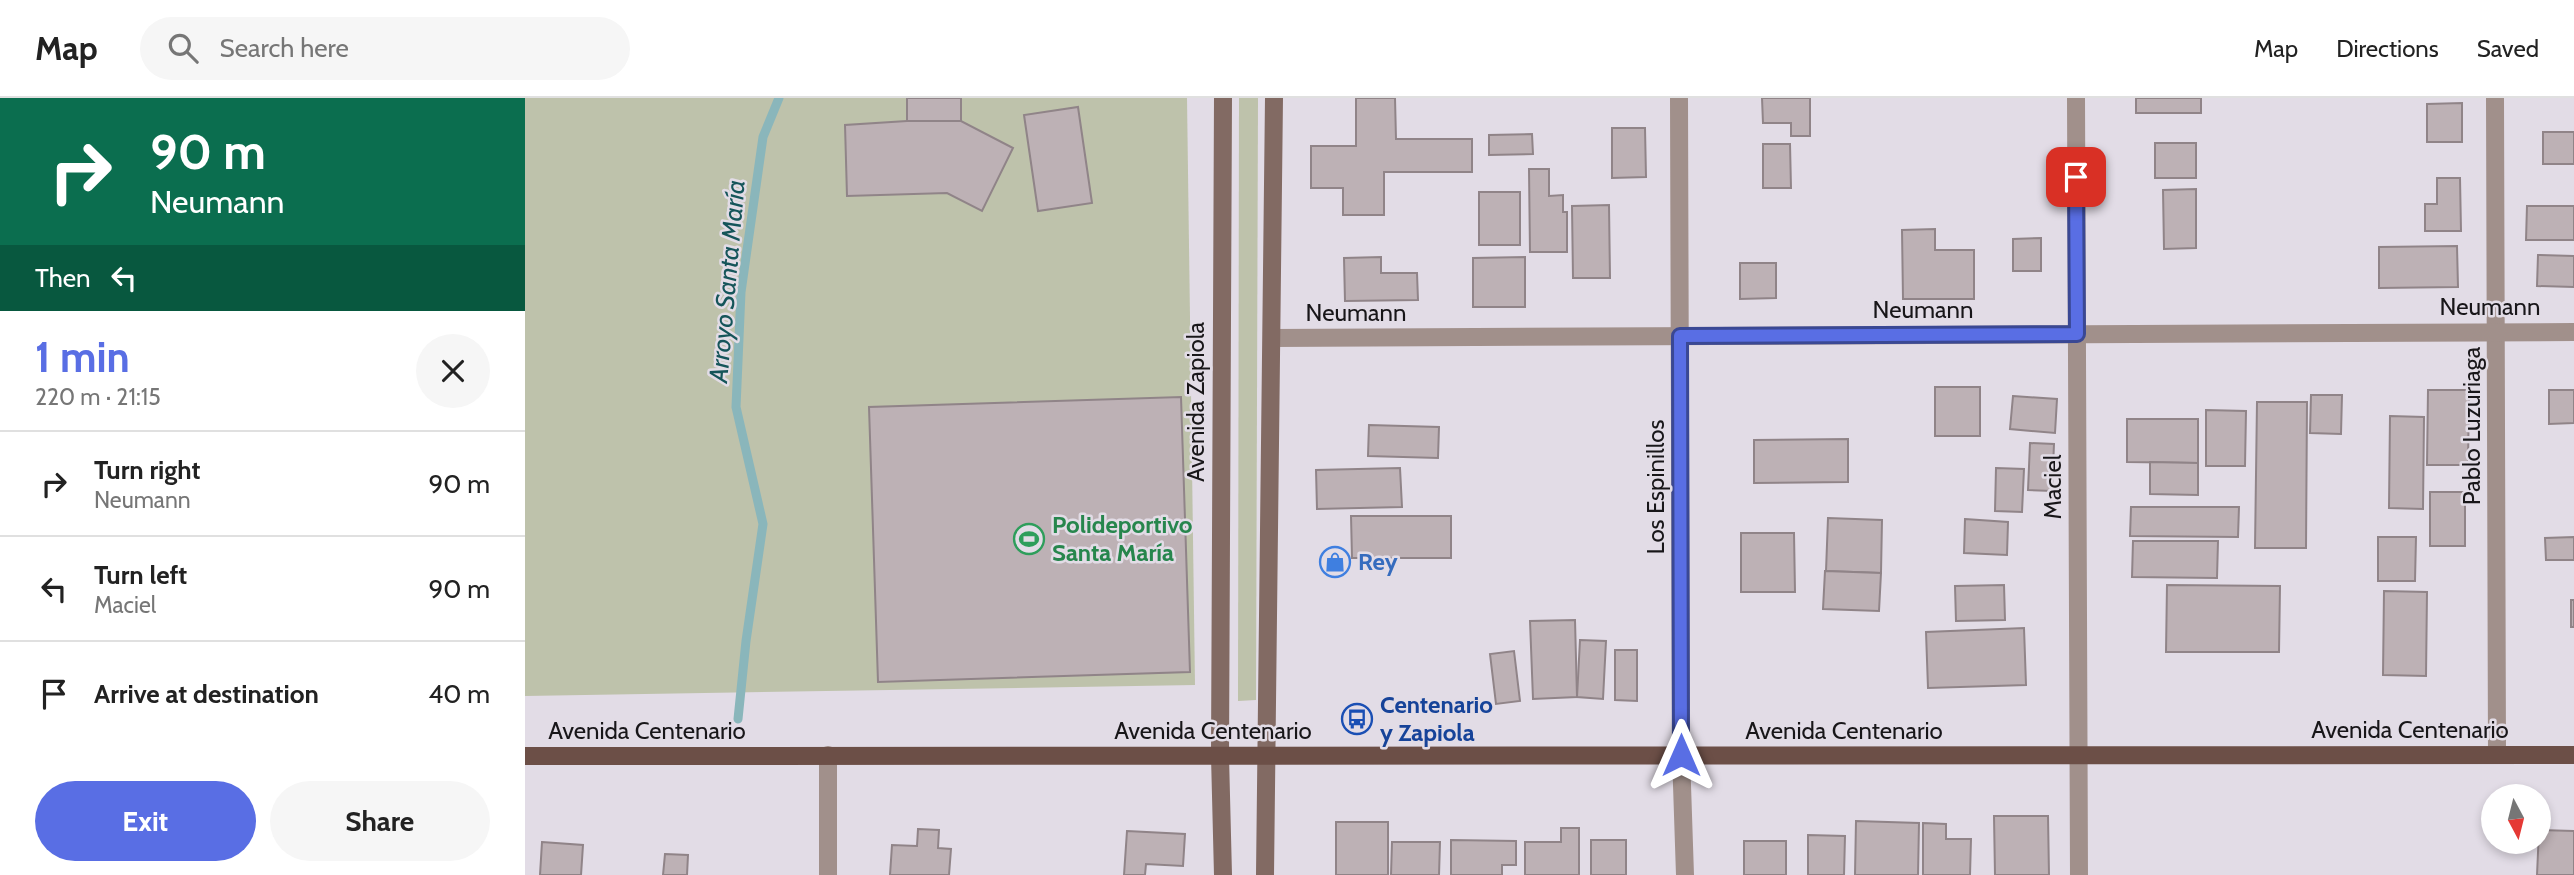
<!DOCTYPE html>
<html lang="en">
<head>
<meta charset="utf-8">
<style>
	:root { --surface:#fff; --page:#f6f6f6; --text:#222; --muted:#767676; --line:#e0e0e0; --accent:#596ee4 }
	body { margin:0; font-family:Cabin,sans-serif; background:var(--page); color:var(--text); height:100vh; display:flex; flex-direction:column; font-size:26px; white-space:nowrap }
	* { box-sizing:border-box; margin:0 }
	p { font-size:23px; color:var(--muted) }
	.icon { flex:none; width:38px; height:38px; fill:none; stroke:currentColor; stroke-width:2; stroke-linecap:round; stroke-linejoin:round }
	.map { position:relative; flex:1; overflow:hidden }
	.details { display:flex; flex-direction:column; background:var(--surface); width:525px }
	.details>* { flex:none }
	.hud { background:#0b6e4f; color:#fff; overflow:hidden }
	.needle { width:46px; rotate:173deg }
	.fabs { position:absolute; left:1956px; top:686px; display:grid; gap:14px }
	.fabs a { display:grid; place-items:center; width:70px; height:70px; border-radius:50%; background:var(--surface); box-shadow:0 4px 10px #0003; font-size:35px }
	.pin { position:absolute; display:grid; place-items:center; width:60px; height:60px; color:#fff; margin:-30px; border-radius:14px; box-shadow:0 4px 10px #0006 }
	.me { position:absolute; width:77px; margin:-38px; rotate:0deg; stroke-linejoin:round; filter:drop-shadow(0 0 5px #0008) }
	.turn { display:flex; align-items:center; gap:24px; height:147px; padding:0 35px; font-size:32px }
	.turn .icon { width:91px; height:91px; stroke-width:2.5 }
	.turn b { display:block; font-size:49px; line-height:60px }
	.then { display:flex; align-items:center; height:66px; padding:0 35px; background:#0003; gap:14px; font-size:26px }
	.round { display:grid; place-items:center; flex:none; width:74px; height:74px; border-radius:37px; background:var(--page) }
	.head { display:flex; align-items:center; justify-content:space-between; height:119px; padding:0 35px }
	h1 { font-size:42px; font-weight:700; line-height:52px; color:var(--accent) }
	.primary-button { display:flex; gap:14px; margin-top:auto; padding:14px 35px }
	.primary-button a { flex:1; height:80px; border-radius:42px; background:var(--accent); color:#fff; font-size:28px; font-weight:700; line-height:80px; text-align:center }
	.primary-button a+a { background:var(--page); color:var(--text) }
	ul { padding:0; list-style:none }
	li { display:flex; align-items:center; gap:21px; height:105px; padding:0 35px; border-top:2px solid var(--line) }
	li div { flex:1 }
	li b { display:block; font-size:26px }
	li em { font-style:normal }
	header { display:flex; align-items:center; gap:42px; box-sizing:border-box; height:98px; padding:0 35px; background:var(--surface); border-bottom:2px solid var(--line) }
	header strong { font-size:33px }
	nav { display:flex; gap:38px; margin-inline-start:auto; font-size:24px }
	.search { width:490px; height:63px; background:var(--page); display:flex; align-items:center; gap:18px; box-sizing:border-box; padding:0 24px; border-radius:38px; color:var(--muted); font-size:26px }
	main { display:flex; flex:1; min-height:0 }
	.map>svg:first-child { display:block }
	.green { fill:#bec2ab }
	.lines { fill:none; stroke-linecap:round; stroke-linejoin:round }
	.stream { stroke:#8ab6bb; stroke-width:9 }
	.building { fill:#bdb1b5; stroke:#908488; stroke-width:2 }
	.street { stroke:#a1908b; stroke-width:18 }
	.secondary { stroke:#826a63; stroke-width:18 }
	.primary { stroke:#6c4f47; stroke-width:18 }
	.route-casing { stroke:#3a4894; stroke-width:18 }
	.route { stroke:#596ee4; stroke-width:12 }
	.labels { text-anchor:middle; stroke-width:5; stroke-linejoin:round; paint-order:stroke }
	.street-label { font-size:24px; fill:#181619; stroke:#e2dce6 }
	.leisure-label { font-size:24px; font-weight:bold; fill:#27864d; stroke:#e2dce6; text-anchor:start }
	.shop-label { font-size:24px; font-weight:bold; fill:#366cbe; stroke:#e2dce6; text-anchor:start }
	.transit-label { font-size:24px; font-weight:bold; fill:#164399; stroke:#e2dce6; text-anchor:start }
	.water-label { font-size:26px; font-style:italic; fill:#15555a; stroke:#e2dce6 }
</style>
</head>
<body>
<header>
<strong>Map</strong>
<div class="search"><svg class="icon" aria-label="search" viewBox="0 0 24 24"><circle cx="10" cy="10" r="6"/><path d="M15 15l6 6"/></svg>Search here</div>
<nav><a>Map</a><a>Directions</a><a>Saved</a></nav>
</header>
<main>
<section class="details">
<div class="hud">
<div class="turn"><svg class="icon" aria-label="right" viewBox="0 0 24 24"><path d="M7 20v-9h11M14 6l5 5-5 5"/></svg><div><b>90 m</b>Neumann</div></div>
<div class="then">Then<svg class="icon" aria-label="left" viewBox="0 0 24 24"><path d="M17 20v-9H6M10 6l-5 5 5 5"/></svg></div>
</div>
<div class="head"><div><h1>1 min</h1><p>220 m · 21:15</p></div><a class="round"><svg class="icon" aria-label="close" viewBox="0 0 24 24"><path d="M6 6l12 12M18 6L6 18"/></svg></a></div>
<ul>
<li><svg class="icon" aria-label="right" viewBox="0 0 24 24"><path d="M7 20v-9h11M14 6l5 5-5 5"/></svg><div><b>Turn right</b><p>Neumann</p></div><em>90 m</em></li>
<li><svg class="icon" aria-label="left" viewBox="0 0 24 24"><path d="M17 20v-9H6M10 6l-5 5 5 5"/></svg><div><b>Turn left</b><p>Maciel</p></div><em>90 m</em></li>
<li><svg class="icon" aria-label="arrive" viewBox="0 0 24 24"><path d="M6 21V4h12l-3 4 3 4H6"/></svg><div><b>Arrive at destination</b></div><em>40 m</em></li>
</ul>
<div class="primary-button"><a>Exit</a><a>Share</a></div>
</section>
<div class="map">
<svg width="2049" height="777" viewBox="0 0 2049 777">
	<rect width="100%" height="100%" fill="#e2dce6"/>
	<!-- green -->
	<g class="green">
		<path d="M0,0H662L670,587L0,598Z"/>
		<path d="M714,0H733L731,602L713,603Z"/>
	</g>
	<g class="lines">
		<!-- stream -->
		<path class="stream" d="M213,621L221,543L238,426L211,309L216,194L238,39L254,0"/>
	</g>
	<!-- building -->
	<g class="building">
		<rect x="382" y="0" width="54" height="23"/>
		<path d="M831,0H870L871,41H947V74H859V117H818V90H786V48H831Z"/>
		<path d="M1237,0H1285V38H1266V25H1238Z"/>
		<rect x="1611" y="0" width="65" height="15"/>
		<path d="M1937,5V44H1902V6Z"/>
		<path d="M553,9L567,105L513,113L499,17Z"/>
		<path d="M382,23H436L488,50L457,113L422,95L322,98L320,27Z"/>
		<path d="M1087,30H1120L1121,79L1087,80Z"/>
		<rect x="2018" y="34" width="31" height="32"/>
		<path d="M1007,36L1008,56L964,57V37Z"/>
		<rect x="1630" y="45" width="41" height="35"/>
		<path d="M1238,46H1265L1266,90H1238Z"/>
		<path d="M1004,71H1024V98L1038,97V114H1042V154H1005Z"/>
		<path d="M1912,80H1935L1936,133H1900V106H1912Z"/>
		<path d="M1671,91V150L1639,151L1638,92Z"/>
		<rect x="954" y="94" width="41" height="53"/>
		<path d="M1084,107L1085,180H1048L1047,108Z"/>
		<path d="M2002,108H2049V142H2001Z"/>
		<path d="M1410,131V152H1449V201H1378L1377,132Z"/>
		<path d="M1516,140V173H1488V141Z"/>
		<path d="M1932,148L1933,189L1854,190V149Z"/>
		<path d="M2013,157L2049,158V189L2012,188Z"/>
		<path d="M856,159V175H892L893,202L820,203L819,160Z"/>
		<path d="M1000,159V209H948V160Z"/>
		<path d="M1215,165H1251V200L1215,201Z"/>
		<rect x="1410" y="289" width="45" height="49"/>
		<path d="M1903,292H1944L1943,367H1902Z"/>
		<path d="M2024,292H2049V325L2024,326Z"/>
		<path d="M1786,297H1817L1816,336L1785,335Z"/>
		<path d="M1488,298L1532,301L1530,335L1485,331Z"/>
		<path d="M656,299L665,574L353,584L344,309Z"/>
		<path d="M1732,304H1782L1781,450H1730Z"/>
		<path d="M1681,312L1721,313L1720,368H1681Z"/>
		<path d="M1865,318L1899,319L1898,411L1864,410Z"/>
		<path d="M1602,321H1673V365L1602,364Z"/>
		<path d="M844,327L914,329L913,360L843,358Z"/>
		<path d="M1323,341V384L1229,385V342Z"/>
		<path d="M1505,345L1529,346L1527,393L1503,392Z"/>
		<path d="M1625,364L1673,365V397L1625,396Z"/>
		<path d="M875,370L877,409L792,411L791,372Z"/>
		<path d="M1471,370L1499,371L1497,414L1470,413Z"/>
		<rect x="1905" y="394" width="35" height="54"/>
		<path d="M1606,409H1714L1713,439L1605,438Z"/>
		<path d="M826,418H926V460H827Z"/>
		<path d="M1303,420L1357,422L1356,475L1301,473Z"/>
		<path d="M1440,421L1483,424L1482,457L1439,455Z"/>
		<path d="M1216,435H1269L1270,494H1216Z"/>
		<path d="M1853,439H1891L1890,483H1853Z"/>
		<path d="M2049,439V462H2021L2020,440Z"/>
		<path d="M1608,443H1693L1692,480L1607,479Z"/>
		<path d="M1300,473L1356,475L1354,513L1298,511Z"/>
		<path d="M1479,487L1480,522L1431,523L1430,488Z"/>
		<path d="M1642,487L1755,488L1754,554H1641Z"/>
		<path d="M1859,493L1902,494L1901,578L1858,577Z"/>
		<rect x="2046" y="502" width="3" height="27"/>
		<path d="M1050,522L1052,599L1008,601L1005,523Z"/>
		<path d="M1499,530L1501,587L1403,590L1401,534Z"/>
		<path d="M1055,542L1081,543L1078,601L1052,599Z"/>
		<path d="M1090,552H1112V603L1090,602Z"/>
		<path d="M989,553L995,603L971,606L965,556Z"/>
		<path d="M1469,718H1523L1524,777H1470Z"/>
		<path d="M1331,723L1394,725L1393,777H1330Z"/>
		<rect x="811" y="724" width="52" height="53"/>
		<path d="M1398,725L1421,726V741H1446L1445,777H1398Z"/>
		<path d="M1036,730H1054V777H1000V744H1036Z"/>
		<path d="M393,731L414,732L413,750L426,751L424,777H365L367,747L392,748Z"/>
		<path d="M2014,732L2049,733V777H2012Z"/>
		<path d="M602,733L660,736L658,768L621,766L620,777H599Z"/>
		<path d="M1283,737L1320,738L1319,777H1283Z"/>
		<path d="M926,742L991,743V767H977V777H926Z"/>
		<rect x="1066" y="742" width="35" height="35"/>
		<rect x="1219" y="743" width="42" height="34"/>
		<path d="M17,744L58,747L56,777H15Z"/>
		<path d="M867,744H915L914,777H866Z"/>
		<path d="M140,756L163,757L162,777H138Z"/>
	</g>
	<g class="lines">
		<!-- street -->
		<g class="street">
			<path d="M1154,0L1156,657L1160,777"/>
			<path d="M1551,0L1554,777"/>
			<path d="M1970,0L1972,657"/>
			<path d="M747,240L2049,234"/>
			<path d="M303,777V657"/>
		</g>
		<!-- secondary -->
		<g class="secondary">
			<path d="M698,0L695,658L698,777"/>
			<path d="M740,777L749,0"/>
		</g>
		<!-- primary -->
		<path class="primary" d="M0,658L2049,657"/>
	</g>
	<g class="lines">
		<!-- route casing -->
		<g class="route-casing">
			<path id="route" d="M1156,657L1155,238L1552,236L1551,79"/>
		</g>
		<!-- route -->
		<use href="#route" class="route"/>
	</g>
	<!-- icons -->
	<defs>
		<g id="stadium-ring" transform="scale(1.575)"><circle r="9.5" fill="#e2dce6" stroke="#2e9e5b" stroke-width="1.5"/><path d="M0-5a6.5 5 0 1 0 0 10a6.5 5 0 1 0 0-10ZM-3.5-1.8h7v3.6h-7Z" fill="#2e9e5b"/></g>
		<g id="shop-ring" transform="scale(1.575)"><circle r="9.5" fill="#e2dce6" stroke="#3f7fe0" stroke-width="1.5"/><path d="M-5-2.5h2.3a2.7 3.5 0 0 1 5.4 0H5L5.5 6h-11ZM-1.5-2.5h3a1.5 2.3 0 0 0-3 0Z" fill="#3f7fe0"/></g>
		<g id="bus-ring" transform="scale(1.575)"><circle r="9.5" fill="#e2dce6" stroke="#1a4fb4" stroke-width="1.5"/><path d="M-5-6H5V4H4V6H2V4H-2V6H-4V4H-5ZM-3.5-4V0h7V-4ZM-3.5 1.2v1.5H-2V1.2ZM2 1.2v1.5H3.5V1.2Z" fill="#1a4fb4"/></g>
	</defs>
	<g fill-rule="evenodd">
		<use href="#stadium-ring" x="504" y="441"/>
		<use href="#shop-ring" x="810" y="464"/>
		<use href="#bus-ring" x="832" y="621"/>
	</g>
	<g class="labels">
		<!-- street labels -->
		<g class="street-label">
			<text x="1965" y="217">Neumann</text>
			<text x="1398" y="220">Neumann</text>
			<text x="831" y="223">Neumann</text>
			<text transform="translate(671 304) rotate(-90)" y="8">Avenida Zapiola</text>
			<text transform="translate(1947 328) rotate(-90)" y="8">Pablo Luzuriaga</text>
			<text transform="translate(1131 389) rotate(-90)" y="8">Los Espinillos</text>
			<text transform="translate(1528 389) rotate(-90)" y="8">Maciel</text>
			<text x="1885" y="640">Avenida Centenario</text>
			<text x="122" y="641">Avenida Centenario</text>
			<text x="688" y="641">Avenida Centenario</text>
			<text x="1319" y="641">Avenida Centenario</text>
		</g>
		<!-- leisure labels -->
		<g class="leisure-label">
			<text x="527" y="435">Polideportivo<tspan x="527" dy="28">Santa María</tspan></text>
		</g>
		<!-- shop labels -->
		<g class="shop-label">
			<text x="833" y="472">Rey</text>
		</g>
		<!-- transit labels -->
		<g class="transit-label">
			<text x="855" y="615">Centenario<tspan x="855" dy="28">y Zapiola</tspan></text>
		</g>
		<!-- water labels -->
		<g class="water-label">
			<text transform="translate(202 183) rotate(-85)" y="9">Arroyo Santa María</text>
		</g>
	</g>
</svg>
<div class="fabs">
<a><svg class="needle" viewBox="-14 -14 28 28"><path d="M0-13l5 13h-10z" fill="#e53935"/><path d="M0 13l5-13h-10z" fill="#767676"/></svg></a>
</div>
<div class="pin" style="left:1551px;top:79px;background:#d93025"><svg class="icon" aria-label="arrive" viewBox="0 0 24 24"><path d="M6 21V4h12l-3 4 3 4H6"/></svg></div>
<svg class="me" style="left:1156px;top:657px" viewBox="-20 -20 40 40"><path d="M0-17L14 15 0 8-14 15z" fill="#596ee4" stroke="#fff" stroke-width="4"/></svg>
</div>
</main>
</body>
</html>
